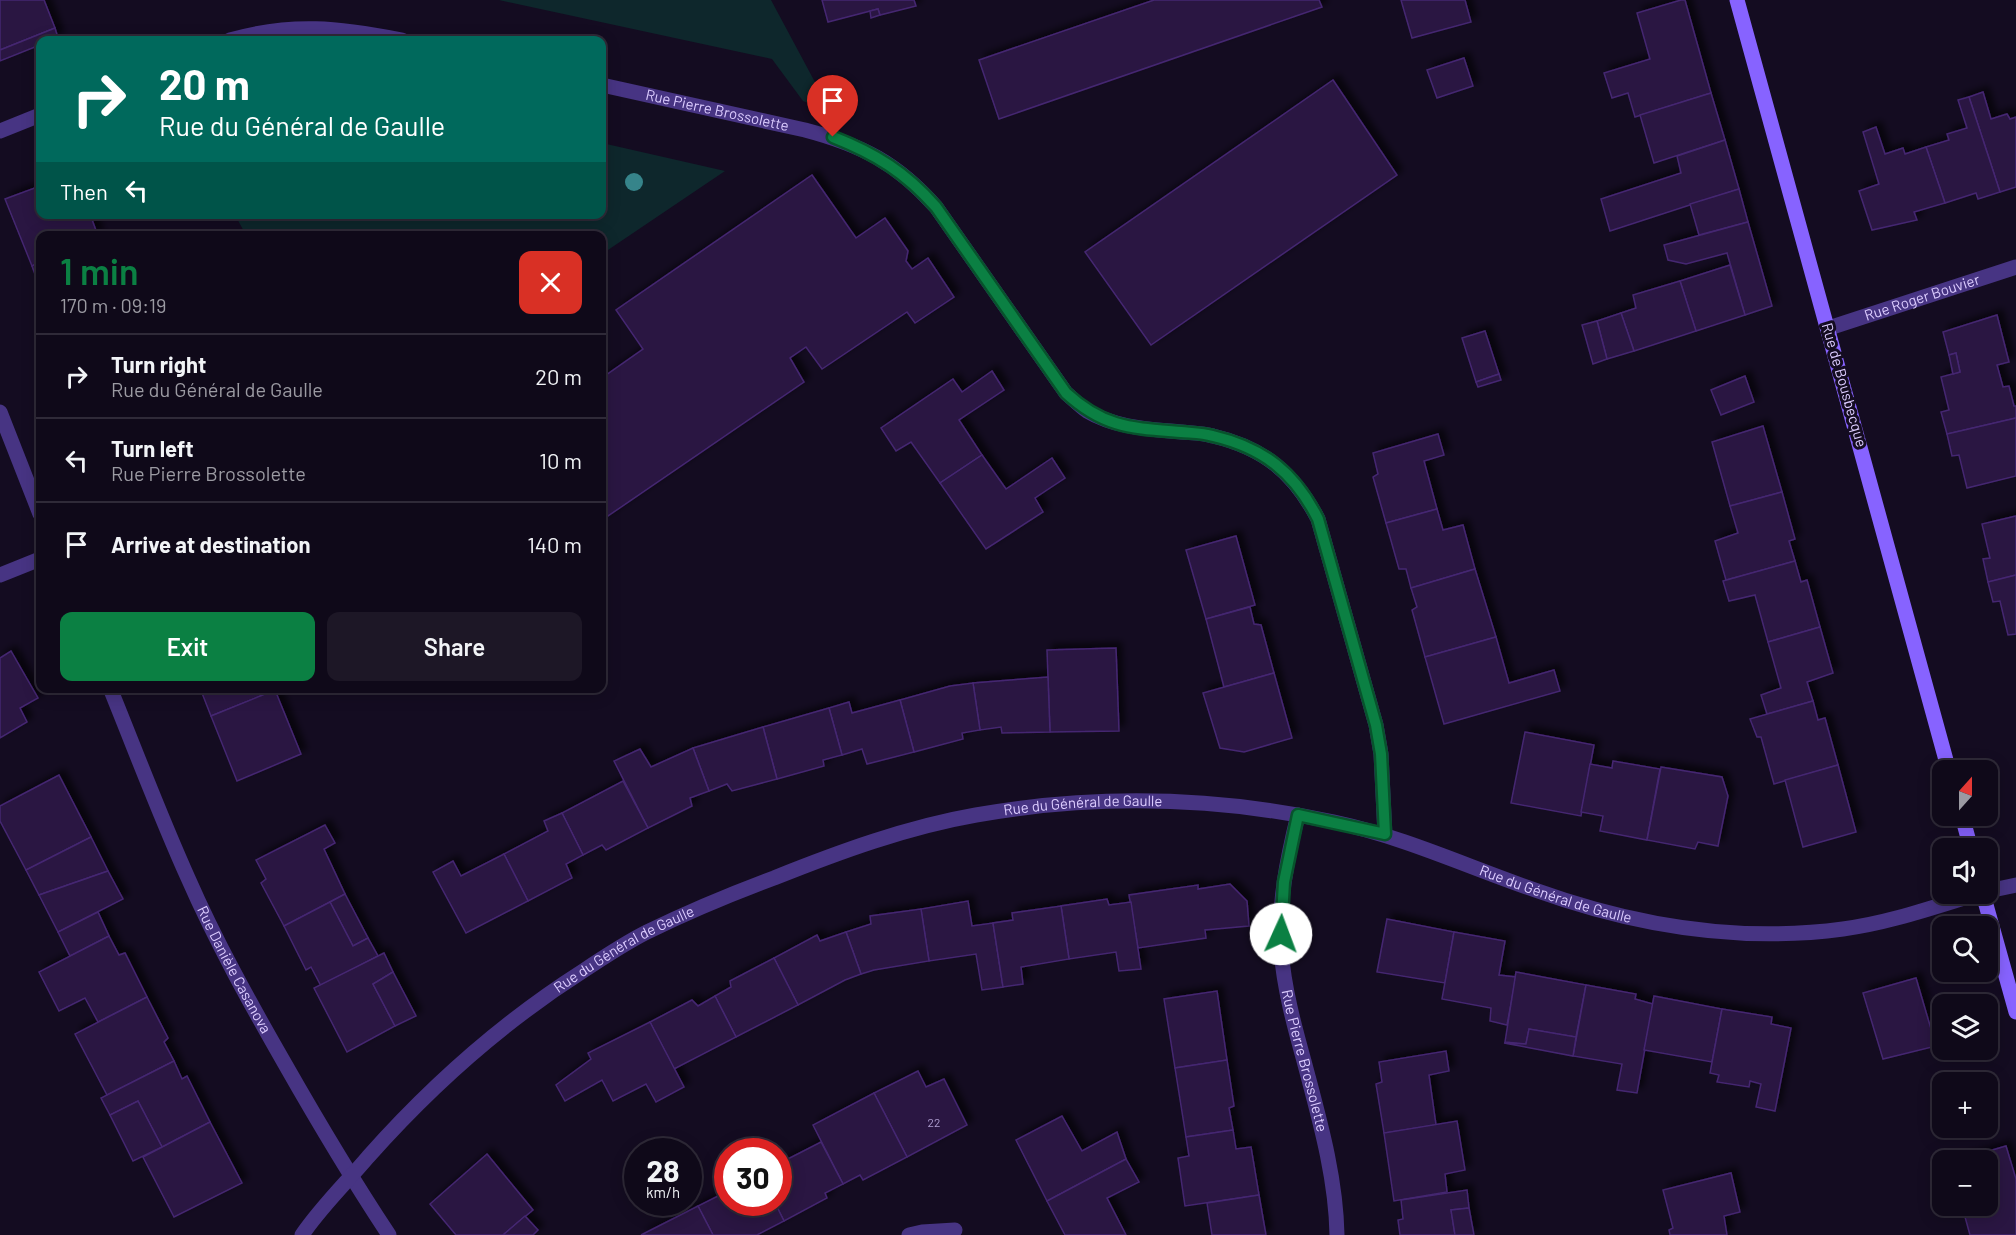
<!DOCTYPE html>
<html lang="en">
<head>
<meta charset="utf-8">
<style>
	:root { --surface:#0f0919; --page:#1d1726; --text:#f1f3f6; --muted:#9b9aa2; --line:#2f2a38; --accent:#0b8043 }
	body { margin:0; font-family:Barlow,sans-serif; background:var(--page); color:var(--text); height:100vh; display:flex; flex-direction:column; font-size:22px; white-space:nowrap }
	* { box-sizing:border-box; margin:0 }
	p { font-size:20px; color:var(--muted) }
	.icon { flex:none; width:33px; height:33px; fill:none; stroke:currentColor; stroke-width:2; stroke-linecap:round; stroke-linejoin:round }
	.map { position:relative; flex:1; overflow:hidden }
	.side { position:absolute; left:36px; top:231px; width:570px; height:462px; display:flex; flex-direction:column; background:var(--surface); border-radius:12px; box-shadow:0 3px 15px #0003,0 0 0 2px var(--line) }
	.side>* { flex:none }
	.banner { position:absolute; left:36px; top:36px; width:570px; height:183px; border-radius:12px; box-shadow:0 3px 15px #0003,0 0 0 2px var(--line); background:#00695c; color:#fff; overflow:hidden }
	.needle { width:39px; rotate:21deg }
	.tools { position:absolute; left:1932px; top:760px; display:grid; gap:12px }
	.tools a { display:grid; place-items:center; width:66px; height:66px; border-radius:12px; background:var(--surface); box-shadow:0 3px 15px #0003,0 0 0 2px var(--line); font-size:30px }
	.speed { position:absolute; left:624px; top:1138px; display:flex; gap:12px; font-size:30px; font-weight:700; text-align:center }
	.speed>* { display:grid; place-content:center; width:78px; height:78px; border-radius:50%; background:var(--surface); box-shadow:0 3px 15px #0003,0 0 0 2px var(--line); line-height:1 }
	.speed small { font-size:15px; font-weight:400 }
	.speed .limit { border:9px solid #d22; background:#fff; color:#111 }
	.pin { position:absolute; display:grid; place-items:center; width:51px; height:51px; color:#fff; margin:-62px -26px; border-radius:50% 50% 50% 0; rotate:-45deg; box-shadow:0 0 6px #0007 }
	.pin .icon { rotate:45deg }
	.me { position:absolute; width:66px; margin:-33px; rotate:2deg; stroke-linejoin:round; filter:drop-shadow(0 0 4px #0008) }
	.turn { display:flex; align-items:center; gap:21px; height:126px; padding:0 24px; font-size:27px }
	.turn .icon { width:78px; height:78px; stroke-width:2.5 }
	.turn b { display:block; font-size:42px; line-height:51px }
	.then { display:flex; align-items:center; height:57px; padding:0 24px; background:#0003; gap:12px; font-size:22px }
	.round { display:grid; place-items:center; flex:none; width:63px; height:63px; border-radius:12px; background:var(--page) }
	.overview { display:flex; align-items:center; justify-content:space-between; height:102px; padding:0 24px }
	h1 { font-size:36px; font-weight:600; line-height:45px; color:var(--accent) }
	.primary-button { display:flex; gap:12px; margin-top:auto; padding:12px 24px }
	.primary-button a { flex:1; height:69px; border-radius:12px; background:var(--accent); color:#fff; font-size:24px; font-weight:600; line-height:69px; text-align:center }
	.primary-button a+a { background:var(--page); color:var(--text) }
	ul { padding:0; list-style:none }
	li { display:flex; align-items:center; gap:18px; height:84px; padding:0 24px; border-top:2px solid var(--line) }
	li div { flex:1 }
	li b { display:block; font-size:22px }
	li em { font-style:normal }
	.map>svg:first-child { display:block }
	.green { fill:#0e272c }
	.building { fill:#291643; stroke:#452771; stroke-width:1.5; filter:url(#shadow) }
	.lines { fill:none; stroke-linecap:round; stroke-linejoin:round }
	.street { stroke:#473483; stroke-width:15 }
	.secondary { stroke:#8763ff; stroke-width:15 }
	.tree { fill:#36848a }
	.route-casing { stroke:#07532c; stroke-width:15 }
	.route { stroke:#0b8043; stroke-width:10 }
	.labels { text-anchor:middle; stroke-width:6; stroke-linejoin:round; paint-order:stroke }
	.number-label { font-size:12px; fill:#af9ed0 }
	.street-label { font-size:15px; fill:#dcccff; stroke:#140c21 }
</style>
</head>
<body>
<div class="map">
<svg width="2016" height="1235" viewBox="0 0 2016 1235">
	<defs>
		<filter id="shadow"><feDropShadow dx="5.5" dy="-5.5" stdDeviation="3" flood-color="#0009"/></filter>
	</defs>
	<rect width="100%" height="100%" fill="#140c21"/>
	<!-- green -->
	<g class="green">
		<path d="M499,0H771L831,112L803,101L772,59Z"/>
		<path d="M602,143L725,171L602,254V236L246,235L235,215L602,214Z"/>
	</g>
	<!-- building -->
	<g class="building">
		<path d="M0,0H44L55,28L0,50Z"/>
		<path d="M822,0H914L916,6L880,15L878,9L828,22Z"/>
		<path d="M1154,0H1319L1322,7L999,119L979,60Z"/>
		<path d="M1401,0H1465L1471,22L1412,38Z"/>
		<path d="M1681,0H1685L1711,93L1635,117L1628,93L1612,98L1604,73L1650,59L1637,13Z"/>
		<path d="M878,9L880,15L871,18L870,11Z"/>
		<path d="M55,28L58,38L51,40H40V45L0,61V50Z"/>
		<path d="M1464,58L1473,86L1437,98L1427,70Z"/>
		<path d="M1333,80L1397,175L1151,345L1085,252Z"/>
		<path d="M1983,92L1991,119L2007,114L2010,119L2016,117V187L2000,192L1969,97Z"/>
		<path d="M1711,93L1725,140L1654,163L1640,115Z"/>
		<path d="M1969,97L2000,192L1978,199L1976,193L1945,203L1926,147L1949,140L1947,134L1967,128L1958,100Z"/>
		<path d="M1876,127L1885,154L1903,148L1905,154L1926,147L1945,203L1914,212L1917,220L1872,230L1859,191L1879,184L1863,132Z"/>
		<path d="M1725,140L1739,189L1610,231L1601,199L1681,173L1677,156Z"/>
		<path d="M812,175L856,238L885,218L908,251L906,261L912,269L928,258L954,297L915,323L907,312L822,369L806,347L790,358L804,382L602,520V378L643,349L616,310Z"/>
		<path d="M40,186V214H90L98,236H40V262L32,266L5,199Z"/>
		<path d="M1739,189L1748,222L1699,235L1690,204Z"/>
		<path d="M1748,222L1772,306L1745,315L1727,253L1686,264L1668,260L1664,245Z"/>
		<path d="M40,262V288L32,266Z"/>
		<path d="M1730,265L1745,315L1696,331L1680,281Z"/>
		<path d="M1680,281L1696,331L1634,351L1621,313L1636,308L1633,295Z"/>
		<path d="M1621,313L1634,351L1607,359L1597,321Z"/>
		<path d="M1997,315L2009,362L1997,365L2003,387L2009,386L2014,406H2016V418L1947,434L1941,412L1949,410L1941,377L1960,372L1956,353L1949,355L1943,332Z"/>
		<path d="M1597,321L1607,359L1593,364L1582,325Z"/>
		<path d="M1485,331L1499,374L1476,382L1462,338Z"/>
		<path d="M1956,353L1960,372L1953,374L1949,355Z"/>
		<path d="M992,371L1004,390L959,420L982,455L940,483L911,442L896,451L881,428L953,379L962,392Z"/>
		<path d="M1499,374L1501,380L1478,387L1476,382Z"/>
		<path d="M1745,376L1754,402L1721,415L1711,390Z"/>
		<path d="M2016,418V476L1967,488L1959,455L1952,456L1947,434Z"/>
		<path d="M1763,426L1782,492L1730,506L1712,442Z"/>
		<path d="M1438,434L1444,455L1424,461L1437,509L1386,523L1373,477L1378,474L1373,453Z"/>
		<path d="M982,455L1006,489L1052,458L1065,478L1035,498L1043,512L986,549L940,483Z"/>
		<path d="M1782,492L1795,539L1789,541L1795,561L1726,580L1715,541L1738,533L1730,506Z"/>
		<path d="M1437,509L1443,530L1463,525L1475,569L1411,588L1406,569H1399L1386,523Z"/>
		<path d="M2016,516V575L1988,582L1983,559L1990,558L1982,524Z"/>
		<path d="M1236,536L1255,605L1206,619L1186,550Z"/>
		<path d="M1795,561L1801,582L1807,580L1820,627L1768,642L1755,595L1729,601L1723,581Z"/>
		<path d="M1475,569L1496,637L1425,657L1412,610L1417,607L1411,588Z"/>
		<path d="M2016,575V634L2008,635L2000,601L1993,602L1988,582Z"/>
		<path d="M1250,607L1254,624L1261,625L1274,673L1224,687L1206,619Z"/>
		<path d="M1820,627L1833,673L1807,682L1813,701L1767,714L1761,695L1781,688L1768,642Z"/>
		<path d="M1496,637L1509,683L1554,670L1560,691L1444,724L1425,657Z"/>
		<path d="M1116,648L1119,731L1050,732L1047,650Z"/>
		<path d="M11,651L38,698L20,708L27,722L0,738V658Z"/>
		<path d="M1274,673L1292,738L1244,752L1220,748L1203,693Z"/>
		<path d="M1048,677L1050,732L1002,733L1001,727L980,730L973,683Z"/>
		<path d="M973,683L980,730L962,733L963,739L914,752L900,700L950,686Z"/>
		<path d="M200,688H258L261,696L211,716Z"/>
		<path d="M275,690L301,754L237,781L211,716Z"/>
		<path d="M900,700L914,752L867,764L862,749L842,755L829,708L849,702L852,713Z"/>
		<path d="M1813,701L1818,720L1825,718L1838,765L1774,784L1761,737H1757L1750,719Z"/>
		<path d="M829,708L842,755L823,760L824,766L777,779L763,727Z"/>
		<path d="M763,727L777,779L732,791L727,784L709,791L693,748Z"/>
		<path d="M1525,732L1594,745L1581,816L1511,803Z"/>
		<path d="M693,748L709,791L690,798L692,806L648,828L614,761L640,749L651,767Z"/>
		<path d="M1613,761L1660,769L1647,840L1600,831L1603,816L1581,812L1590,764L1612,768Z"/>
		<path d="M1838,765L1856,832L1803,847L1785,780Z"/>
		<path d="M1661,767L1722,777L1728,796L1718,846L1698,842L1695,849L1647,840Z"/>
		<path d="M59,775L91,837L26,870L0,821V806Z"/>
		<path d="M623,781L648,828L606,850L602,845L583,855L562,813Z"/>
		<path d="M562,813L583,855L566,864L572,878L528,901L504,854L548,831L544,821Z"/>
		<path d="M325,825L335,843L324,849L345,894L284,926L261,883L266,879L256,860Z"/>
		<path d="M91,837L108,871L39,895L26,870Z"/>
		<path d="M504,854L528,901L466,933L433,872L453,861L461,876Z"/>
		<path d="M108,871L123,899L58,932L39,895Z"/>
		<path d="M1230,884L1247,901L1249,926L1205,930L1206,938L1138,948L1129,895L1198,885V889Z"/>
		<path d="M345,894L368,938L353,946L330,902Z"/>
		<path d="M1107,899L1109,905L1131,902L1141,969L1119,971L1116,952L1069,959L1061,906Z"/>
		<path d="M968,901L972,926L993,923L1003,987L982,990L976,954L929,961L921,909Z"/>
		<path d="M330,902L353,946L368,938L378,956L321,986L311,967L306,970L284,926Z"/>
		<path d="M1061,906L1069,959L1021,967L1023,984L1003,987L993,923L1013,920L1012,913Z"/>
		<path d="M921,909L929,961L874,970L861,974L846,932L871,924L870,916Z"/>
		<path d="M98,912L109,936L70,956L58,932Z"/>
		<path d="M1387,919L1454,932L1445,983L1377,972Z"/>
		<path d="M846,932L861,974L845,980L798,1005L774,958L817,935L820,941Z"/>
		<path d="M1454,932L1505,941L1499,975L1516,977L1507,1025L1490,1021L1491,1008L1442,999Z"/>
		<path d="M109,936L119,955L125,953L147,997L98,1022L85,998L59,1011L39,972Z"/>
		<path d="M384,953L393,972L373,984L395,1026L347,1052L314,988Z"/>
		<path d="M774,958L798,1005L736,1037L715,996L731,987L730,981Z"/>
		<path d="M393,972L416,1016L395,1026L373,984Z"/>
		<path d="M1516,972L1586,985L1576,1037L1529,1029L1526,1044L1505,1042Z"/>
		<path d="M1916,978L1936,1046L1883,1059L1863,993Z"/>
		<path d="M1586,985L1636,994L1635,999L1653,1004L1637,1093L1617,1090L1622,1064L1573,1056Z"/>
		<path d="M1217,991L1227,1060L1175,1068L1164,999Z"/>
		<path d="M715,996L736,1037L674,1069L650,1022L692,1000L698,1006Z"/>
		<path d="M1654,996L1722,1009L1712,1062L1644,1050Z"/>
		<path d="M147,997L168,1038L164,1042L174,1061L107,1095L75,1034Z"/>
		<path d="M1722,1009L1772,1017L1771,1024L1791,1028L1775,1111L1756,1107L1761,1084L1750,1081L1749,1087L1717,1082L1719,1075L1710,1073Z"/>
		<path d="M650,1022L684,1087L656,1102L646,1084L613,1101L602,1080L565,1101L556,1085L591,1059L588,1053Z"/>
		<path d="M1529,1029L1576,1037L1573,1056L1504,1043L1526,1044Z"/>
		<path d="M1446,1051L1449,1071L1429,1075L1436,1125L1384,1133L1376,1084L1382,1082L1379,1062Z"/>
		<path d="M1227,1060L1234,1106L1229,1108L1233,1130L1186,1137L1175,1068Z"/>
		<path d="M174,1061L182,1079L187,1076L210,1122L162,1147L138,1101L110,1115L101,1098Z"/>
		<path d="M918,1071L926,1087L944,1079L967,1125L907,1157L874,1093Z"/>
		<path d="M874,1093L907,1157L863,1180L860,1175L843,1184L813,1125Z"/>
		<path d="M138,1101L162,1147L133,1161L110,1115Z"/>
		<path d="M1062,1116L1082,1151L1117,1132L1126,1159L1047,1201L1016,1140Z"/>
		<path d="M1457,1121L1465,1170L1445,1174L1447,1192L1394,1201L1384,1133Z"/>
		<path d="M210,1122L242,1183L174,1217L143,1157Z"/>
		<path d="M1233,1130L1236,1149L1251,1147L1259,1195L1185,1206L1178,1158L1189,1156L1186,1137Z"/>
		<path d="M821,1142L843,1184L825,1193L827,1198L784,1221L775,1203H778V1164Z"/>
		<path d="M2006,1146L2016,1179V1235H1970L1962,1206H1988V1161H1955Z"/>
		<path d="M487,1154L533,1210L503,1235H456L430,1204Z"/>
		<path d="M1126,1159L1139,1182L1107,1198L1126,1235H1065L1047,1201Z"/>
		<path d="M1731,1173L1740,1212L1724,1216L1727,1235H1670L1669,1230L1673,1228L1663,1190Z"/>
		<path d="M1467,1190L1469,1208L1451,1210L1455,1235H1400L1398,1220L1403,1219L1401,1200Z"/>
		<path d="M728,1191V1203H775L784,1221L757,1235H713L698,1206Z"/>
		<path d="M1259,1195L1266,1235H1212L1207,1203Z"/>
		<path d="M698,1206L713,1235H641Z"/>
		<path d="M1469,1208L1474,1235H1455L1451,1210Z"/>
		<path d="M525,1216L538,1230L533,1235H503Z"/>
	</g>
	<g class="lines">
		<!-- street -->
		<g class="street">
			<path d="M230,40C293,22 339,28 402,40"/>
			<path id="s1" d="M602,85L805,130C862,145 897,163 936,207L1066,393C1073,399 1080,406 1087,411C1116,428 1149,429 1181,432C1192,433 1203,433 1213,436C1264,448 1294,473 1318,519L1376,725L1381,754L1385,835"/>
			<path d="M0,131L40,115"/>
			<path id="s2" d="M1829,328L2016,267"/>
			<path d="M0,412L40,514"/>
			<path d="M0,575L40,559"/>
			<path id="s3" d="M110,688C136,752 160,816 188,878C216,942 250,1003 285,1064C318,1122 352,1179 389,1235"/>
			<path id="s4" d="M1298,815C1287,859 1278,904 1281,950C1284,988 1294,1025 1304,1061C1319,1118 1336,1176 1337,1235"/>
			<path d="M1988,891L2016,885"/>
			<path id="s5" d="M302,1235C321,1207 346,1183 368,1157C431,1086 503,1022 583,971C604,957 625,943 647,932C688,912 731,894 774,878C839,852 907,827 976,815C1095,794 1217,797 1334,822C1404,837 1468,867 1535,890C1635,926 1738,943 1843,929C1889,923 1934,907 1977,894"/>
			<path d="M909,1235L922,1232L955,1230"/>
		</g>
		<!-- secondary -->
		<g class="secondary">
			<path d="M1737,0L1949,771"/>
			<path d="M1962,816L1971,849"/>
			<path d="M1983,894L2016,1012"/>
		</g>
	</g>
	<!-- trees -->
	<circle class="tree" cx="634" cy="182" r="9"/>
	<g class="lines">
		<!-- route casing -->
		<g class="route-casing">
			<path id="route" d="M833,137C876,154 905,172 936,207L1066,393C1104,428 1132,428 1181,432C1192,433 1203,433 1213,436C1264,448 1295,473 1318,519L1376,725L1381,754L1385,834L1298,815L1284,882L1281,934"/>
		</g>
		<!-- route -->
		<use href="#route" class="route"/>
	</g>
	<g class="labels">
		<!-- number labels -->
		<g class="number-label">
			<text x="934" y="1127">22</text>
		</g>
		<!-- street labels -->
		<g class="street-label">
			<text dy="5" stroke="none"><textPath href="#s1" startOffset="118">Rue Pierre Brossolette</textPath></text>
			<text dy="5" stroke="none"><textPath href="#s2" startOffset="98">Rue Roger Bouvier</textPath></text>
			<text transform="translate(1844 385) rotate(74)" y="5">Rue de Bousbecque</text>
			<text dy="5" stroke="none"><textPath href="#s5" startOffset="920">Rue du Général de Gaulle</textPath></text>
			<text dy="5" stroke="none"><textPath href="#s5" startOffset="1406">Rue du Général de Gaulle</textPath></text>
			<text dy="5" stroke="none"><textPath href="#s5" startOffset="434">Rue du Général de Gaulle</textPath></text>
			<text dy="5" stroke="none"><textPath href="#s3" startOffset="308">Rue Danièle Casanova</textPath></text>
			<text dy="5" stroke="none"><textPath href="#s4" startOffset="250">Rue Pierre Brossolette</textPath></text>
		</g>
	</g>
</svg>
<div class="tools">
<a><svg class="needle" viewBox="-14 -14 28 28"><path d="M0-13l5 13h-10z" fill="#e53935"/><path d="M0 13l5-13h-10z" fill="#9b9aa2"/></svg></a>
<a><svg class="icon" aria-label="sound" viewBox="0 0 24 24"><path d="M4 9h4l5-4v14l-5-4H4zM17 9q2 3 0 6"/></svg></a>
<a><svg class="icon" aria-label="search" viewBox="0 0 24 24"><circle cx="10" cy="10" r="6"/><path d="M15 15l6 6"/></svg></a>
<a><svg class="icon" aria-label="layers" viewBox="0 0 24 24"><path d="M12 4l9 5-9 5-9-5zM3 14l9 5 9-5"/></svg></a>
<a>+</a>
<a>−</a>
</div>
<div class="speed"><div>28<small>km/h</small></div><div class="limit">30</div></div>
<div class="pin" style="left:833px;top:137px;background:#d93025"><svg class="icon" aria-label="arrive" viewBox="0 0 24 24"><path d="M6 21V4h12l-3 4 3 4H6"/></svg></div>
<svg class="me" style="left:1281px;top:934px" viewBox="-20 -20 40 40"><circle r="19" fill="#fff"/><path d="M0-13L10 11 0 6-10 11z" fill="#0b8043"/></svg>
<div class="banner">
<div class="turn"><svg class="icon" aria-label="right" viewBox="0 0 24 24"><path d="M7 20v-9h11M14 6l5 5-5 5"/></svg><div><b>20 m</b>Rue du Général de Gaulle</div></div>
<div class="then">Then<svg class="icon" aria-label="left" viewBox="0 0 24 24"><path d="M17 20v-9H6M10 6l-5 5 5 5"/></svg></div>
</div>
<section class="side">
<div class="overview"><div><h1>1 min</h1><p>170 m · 09:19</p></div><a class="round" style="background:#d93025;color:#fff"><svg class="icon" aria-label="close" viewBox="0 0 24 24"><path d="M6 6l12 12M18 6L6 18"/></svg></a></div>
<ul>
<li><svg class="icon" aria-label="right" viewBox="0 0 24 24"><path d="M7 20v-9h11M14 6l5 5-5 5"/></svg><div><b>Turn right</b><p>Rue du Général de Gaulle</p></div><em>20 m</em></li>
<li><svg class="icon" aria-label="left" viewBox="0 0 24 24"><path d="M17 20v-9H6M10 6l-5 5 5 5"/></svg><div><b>Turn left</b><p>Rue Pierre Brossolette</p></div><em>10 m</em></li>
<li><svg class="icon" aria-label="arrive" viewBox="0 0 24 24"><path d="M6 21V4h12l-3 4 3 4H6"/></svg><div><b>Arrive at destination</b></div><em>140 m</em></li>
</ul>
<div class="primary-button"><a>Exit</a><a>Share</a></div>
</section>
</div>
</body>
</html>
